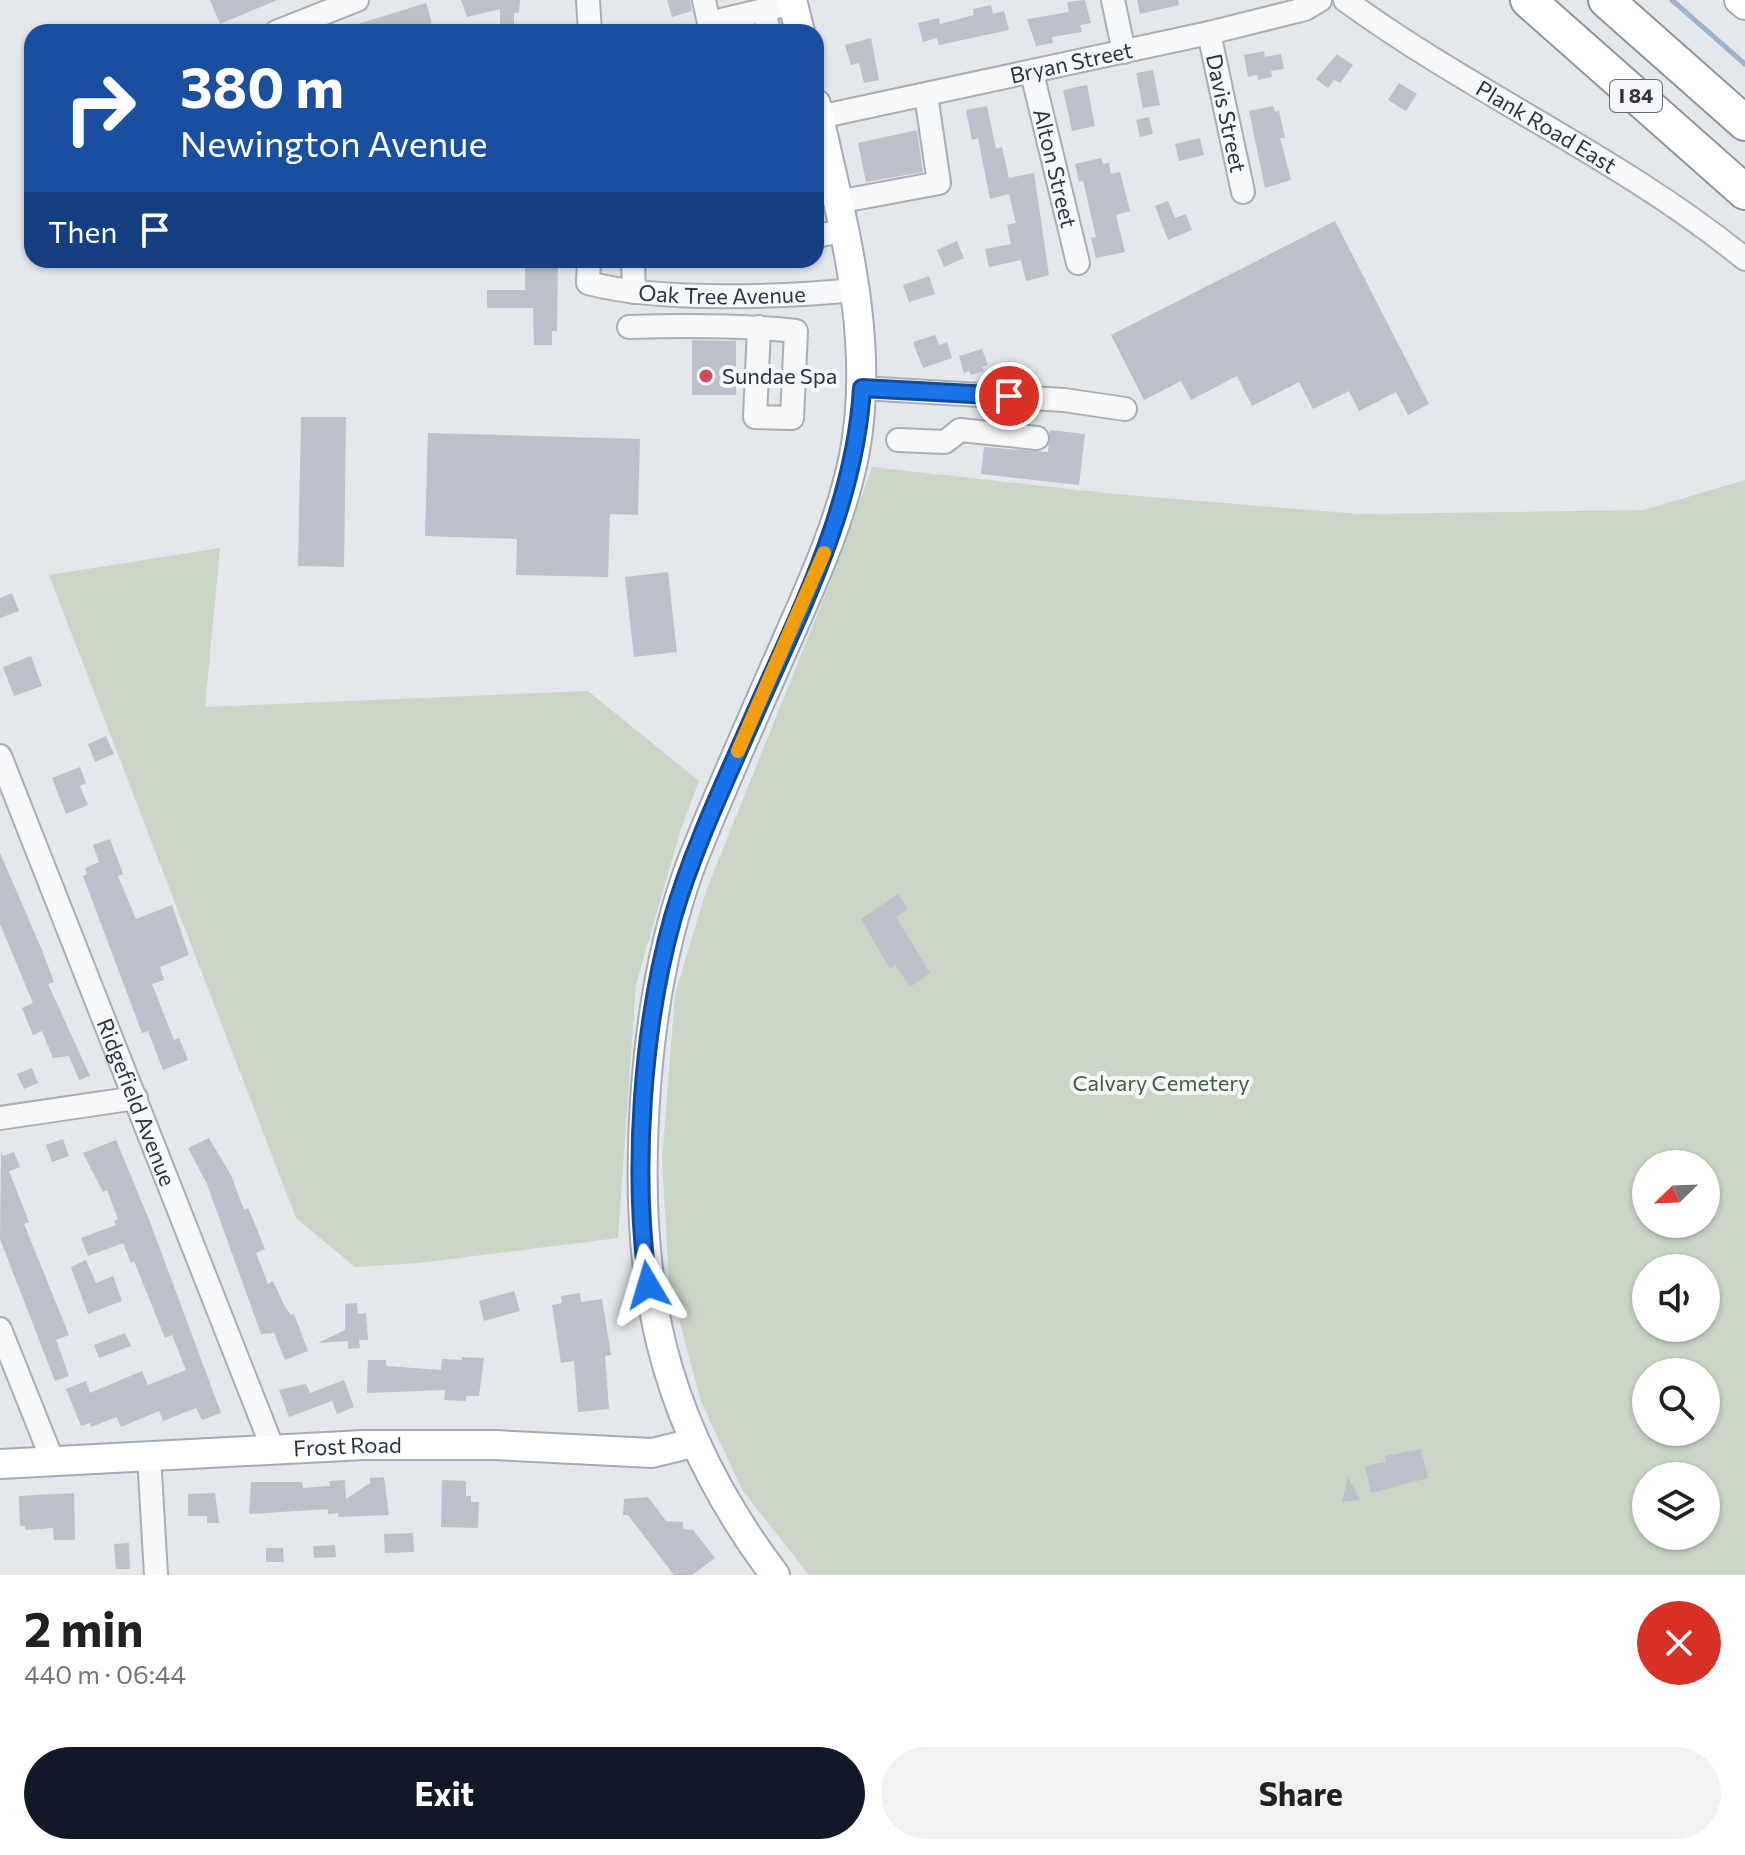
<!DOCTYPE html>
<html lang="en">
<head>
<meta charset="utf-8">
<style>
	:root { --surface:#fff; --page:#f2f2f2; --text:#202124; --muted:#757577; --accent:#111827 }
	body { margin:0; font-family:Commissioner,sans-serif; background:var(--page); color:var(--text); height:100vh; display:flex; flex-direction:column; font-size:30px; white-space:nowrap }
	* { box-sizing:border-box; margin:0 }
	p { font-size:26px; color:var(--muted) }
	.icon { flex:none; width:44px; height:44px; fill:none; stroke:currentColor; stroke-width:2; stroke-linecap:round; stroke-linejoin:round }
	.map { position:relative; height:1575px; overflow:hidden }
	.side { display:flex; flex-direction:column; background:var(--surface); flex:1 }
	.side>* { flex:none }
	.top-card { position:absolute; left:24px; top:24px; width:800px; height:244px; border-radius:24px; box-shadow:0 2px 6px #0004; background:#1a4fa0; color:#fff; overflow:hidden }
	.needle { width:52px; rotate:247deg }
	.fabs { position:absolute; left:1632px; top:1150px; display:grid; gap:16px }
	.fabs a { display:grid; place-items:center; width:88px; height:88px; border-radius:50%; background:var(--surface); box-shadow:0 2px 6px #0004; font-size:40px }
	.pin { position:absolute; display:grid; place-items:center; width:68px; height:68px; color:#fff; margin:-34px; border:4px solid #fff; border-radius:50%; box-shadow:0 2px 8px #0007 }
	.me { position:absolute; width:88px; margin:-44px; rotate:353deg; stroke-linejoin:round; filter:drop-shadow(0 0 6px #0008) }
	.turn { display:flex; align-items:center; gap:28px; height:168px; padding:0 24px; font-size:36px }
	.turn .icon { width:104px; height:104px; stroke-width:2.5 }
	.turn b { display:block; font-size:56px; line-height:68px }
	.then { display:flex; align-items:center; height:76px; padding:0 24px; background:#0003; gap:16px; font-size:30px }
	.round { display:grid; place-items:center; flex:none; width:84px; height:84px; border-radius:42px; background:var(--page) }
	.overview { display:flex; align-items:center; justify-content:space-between; height:136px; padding:0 24px }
	h1 { font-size:48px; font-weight:700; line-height:60px }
	.primary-button { display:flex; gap:16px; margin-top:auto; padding:16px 24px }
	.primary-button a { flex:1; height:92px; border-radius:48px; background:var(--accent); color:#fff; font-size:32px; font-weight:700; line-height:92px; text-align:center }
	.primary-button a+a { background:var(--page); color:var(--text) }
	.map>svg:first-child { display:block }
	.green { fill:#c9d6c5; fill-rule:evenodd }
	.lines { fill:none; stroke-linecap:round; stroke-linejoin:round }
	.stream { stroke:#9fb4cc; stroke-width:5 }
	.building { fill:#bbc0ca }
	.minor-casing { stroke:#a9aeb7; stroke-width:26 }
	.major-casing { stroke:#a3abb8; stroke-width:32 }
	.highway-casing { stroke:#8b94a3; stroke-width:38 }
	.minor { stroke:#f7f8fa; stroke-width:22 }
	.major { stroke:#fff; stroke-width:28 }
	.highway { stroke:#fff; stroke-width:34 }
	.route-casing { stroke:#114b97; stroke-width:20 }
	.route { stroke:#1a73e8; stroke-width:14 }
	.slow { stroke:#f59e0b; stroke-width:14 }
	.poi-dot { fill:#d1495b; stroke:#f4f6f9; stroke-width:3 }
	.labels { text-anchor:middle; stroke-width:8; stroke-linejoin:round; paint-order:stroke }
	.shield { fill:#f4f6f9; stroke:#676e7b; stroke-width:2 }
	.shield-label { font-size:20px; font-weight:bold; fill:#2b3445 }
	.street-label { font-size:22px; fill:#2b3445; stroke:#f4f6f9 }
	.poi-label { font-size:22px; fill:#2b3445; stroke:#f4f6f9; text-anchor:start }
	.park-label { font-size:22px; fill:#3f6138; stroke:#f4f6f9 }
</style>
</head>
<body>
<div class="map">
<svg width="1745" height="1575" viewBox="0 0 1745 1575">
	<rect width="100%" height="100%" fill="#e4e7ec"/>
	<!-- green -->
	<g class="green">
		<path d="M872,467L1114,494L1360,514L1644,510L1745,480V1575H809L743,1491L701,1402L669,1281L662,1160L675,994L706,891L831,580ZM1646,1164H1706V1224H1646ZM1646,1268H1706V1328H1646ZM1646,1372H1706V1432H1646ZM1646,1476H1706V1536H1646Z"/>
		<path d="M220,548L205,707L588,691L699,781L681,829L636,984L618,1238L419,1263L355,1267L296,1218L49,575Z"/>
	</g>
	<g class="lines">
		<!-- stream -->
		<path class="stream" d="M1672,0L1745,64"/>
	</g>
	<!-- building -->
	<g class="building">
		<path d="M210,0H277L220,24Z"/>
		<path d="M461,0H520L519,12L514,13V32H500V9L467,17Z"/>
		<path d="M667,0H690L692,11L672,17Z"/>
		<path d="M1085,0L1091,23L1080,25L1082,32L1052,37L1053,43L1036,46L1027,19L1069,12L1067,2Z"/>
		<path d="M1137,0H1178L1179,5L1140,14Z"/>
		<path d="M426,3L432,23L403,32H343L342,29Z"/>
		<path d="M991,5L993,14L1004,11L1009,30L939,45L937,38L923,42L918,23L939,18L940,24L974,15L973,9Z"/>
		<path d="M871,38L879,80L864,83L859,63L851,65L845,45Z"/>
		<path d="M1264,51L1265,57L1281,54L1284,69L1271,71L1272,77L1258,80L1257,75L1248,77L1244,55Z"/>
		<path d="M1337,54L1353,65L1340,83L1334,80L1328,88L1316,79Z"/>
		<path d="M1153,70L1160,105L1143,108L1136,73Z"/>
		<path d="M1399,83L1417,94L1406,111L1388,100Z"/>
		<path d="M1087,85L1095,126L1072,131L1063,90Z"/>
		<path d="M987,106L996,149L1002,147L1009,178L1034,173L1049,275L1026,281L1021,260L989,267L985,249L1011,244L1007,225L1016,223L1009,194L990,199L978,138L972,140L966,110Z"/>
		<path d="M1273,106L1275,112L1279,111L1285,138H1280L1291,180L1265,188L1249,111Z"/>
		<path d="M1149,117L1153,134L1140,137L1136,120Z"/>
		<path d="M917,130L923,172L866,182L858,143Z"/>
		<path d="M1200,138L1204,155L1179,161L1175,144Z"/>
		<path d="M1101,158L1103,164L1109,163L1111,174L1120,172L1130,211L1116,215L1125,252L1096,258L1091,238L1096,237L1083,181L1079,182L1075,164Z"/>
		<path d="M1168,201L1175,218L1186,214L1192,230L1168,240L1155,206Z"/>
		<path d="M1335,221L1429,404L1408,415L1396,392L1359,411L1349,391L1313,409L1299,382L1252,406L1237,376L1191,400L1181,381L1144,400L1111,335Z"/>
		<path d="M957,241L964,258L944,267L937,250Z"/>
		<path d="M525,260H558L557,331H552V345H534L533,308H487V290H525Z"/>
		<path d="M929,276L935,294L909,302L903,285Z"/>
		<path d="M935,335L939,345L947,342L952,358L923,368L913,342Z"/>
		<path d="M692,340L736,341V395H692Z"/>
		<path d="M982,349L988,365L982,367L984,371L971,375L969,371L964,373L959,356Z"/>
		<path d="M301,417H346L344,567L298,566Z"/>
		<path d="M1050,430L1085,434L1079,485L981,474L984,447L1048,452Z"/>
		<path d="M428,433L640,439L638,515L610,514L608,577L516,575L517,539L425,536Z"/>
		<path d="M668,572L677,652L634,657L625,577Z"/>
		<path d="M12,593L19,611L0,618V598Z"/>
		<path d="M31,656L42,686L14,696L3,667Z"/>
		<path d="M106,736L114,754L95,762L88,744Z"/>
		<path d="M80,767L86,783L80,786L88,805L66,814L52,778Z"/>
		<path d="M110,839L123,874L118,876L136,919L172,905L189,955L160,967L164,980L152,984L174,1040L179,1038L188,1060L163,1070L148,1031L142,1033L83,876L87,874L85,868L99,862L93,845Z"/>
		<path d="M0,853L42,950L54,982L48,984L90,1076L79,1080L69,1056L53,1058L42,1031L33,1035L22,1008L33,1003L0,924Z"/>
		<path d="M898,894L908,909L896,917L930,973L910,987L895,965L890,969L861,919Z"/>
		<path d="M32,1068L38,1083L24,1089L17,1074Z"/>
		<path d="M209,1138L231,1175L244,1210L248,1208L254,1222L265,1249L256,1253L268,1284L273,1281L285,1307L291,1315L294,1314L308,1351L285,1360L274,1333L261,1334L207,1184L188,1148Z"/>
		<path d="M63,1139L69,1156L52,1162L46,1145Z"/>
		<path d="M116,1140L150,1222L221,1413L202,1420L196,1408L163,1421L159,1411L121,1427L117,1417L91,1427L90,1423L81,1426L66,1389L86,1381L90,1393L142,1371L148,1385L186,1370L172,1335L165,1338L134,1261L131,1263L123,1243L88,1256L81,1238L116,1225L114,1221L118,1219L107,1190L103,1192L83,1153Z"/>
		<path d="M1,1152L3,1156L14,1152L20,1167L9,1171L29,1222L24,1224L69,1335L56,1340L69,1376L55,1381L0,1239Z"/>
		<path d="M86,1260L96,1283L113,1276L122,1301L88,1314L71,1267Z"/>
		<path d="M514,1291L520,1311L484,1321L479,1301Z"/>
		<path d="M580,1293L581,1302L602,1299L611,1355L605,1356L609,1409L578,1412L574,1361L561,1363L552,1305L562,1303L561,1296Z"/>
		<path d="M357,1303L358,1314L366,1313L368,1340H359L360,1348L348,1349V1341L318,1343L345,1330V1304Z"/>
		<path d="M125,1333L131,1346L99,1358L94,1345Z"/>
		<path d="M462,1357L484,1358L479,1396H466V1401L444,1400L445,1390L367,1393L368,1360H386V1366L441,1370L442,1359L462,1360Z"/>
		<path d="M344,1380L354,1407L337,1414L332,1401L289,1417L279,1390L306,1384L310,1393Z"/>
		<path d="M1421,1449L1428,1478L1371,1493L1365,1466L1386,1462L1385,1456Z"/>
		<path d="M384,1477L389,1515L338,1517V1513L328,1514V1509L249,1514L251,1482H302L303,1488L330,1486L329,1481L345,1480L346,1499L370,1483V1478Z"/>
		<path d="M1348,1477L1360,1500L1342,1502Z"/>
		<path d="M442,1480L466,1481V1496H471V1502H479L478,1528L441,1527Z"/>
		<path d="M74,1493L75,1540H54L53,1528L25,1530V1526H20L19,1496Z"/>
		<path d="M215,1493L219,1523H207V1516H188V1494Z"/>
		<path d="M648,1497L666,1521L683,1522V1529L693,1530L715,1558L692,1575H674L628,1515H623L624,1499Z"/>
		<path d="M413,1533L414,1552L385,1553L384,1534Z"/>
		<path d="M129,1543L130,1569H116L114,1544Z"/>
		<path d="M335,1545L336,1557L314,1558L313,1546Z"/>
		<path d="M266,1548H283L284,1562H266Z"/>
	</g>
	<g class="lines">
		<!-- minor casing -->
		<g class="minor-casing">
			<g id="minor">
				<path d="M588,0L590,32"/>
				<path d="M704,0L709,23L793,3"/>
				<path d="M1113,0L1124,52"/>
				<path id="s1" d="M1345,0C1474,94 1621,158 1745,259"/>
				<path d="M764,10L769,32"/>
				<path d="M276,32L357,0"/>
				<path id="s2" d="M1209,33L1243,192"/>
				<path id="s3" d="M1032,73L1078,263"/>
				<path id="s4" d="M819,117L1209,33L1305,9L1320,0"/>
				<path d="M837,202L939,183L926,95"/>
				<path d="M816,236L843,231"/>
				<path id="s5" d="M589,260L588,283C659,302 781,297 855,290"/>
				<path d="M633,260L634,292"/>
				<path d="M629,327C685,325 739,325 796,331L792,418L755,417L759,327"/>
				<path d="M862,388L1064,400L1125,409"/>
				<path d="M898,440L945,442L960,430L1037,438"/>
				<path id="s6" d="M0,756L273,1449"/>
				<path d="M0,1118L136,1098"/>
				<path d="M0,1329L52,1459"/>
				<path d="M149,1455L156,1575"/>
			</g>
		</g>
		<!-- major casing -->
		<g class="major-casing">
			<g id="major">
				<path d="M792,0L800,32"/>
				<path d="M1739,0L1745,5"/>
				<path id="s7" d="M0,1464L363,1445H495L652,1453L693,1443"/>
				<path d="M775,1575C658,1420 632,1277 646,1086C652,1009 665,932 693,859C723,784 756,711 788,638C814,579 841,520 854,456C877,337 841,219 816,104"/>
			</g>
		</g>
		<!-- highway casing -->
		<g class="highway-casing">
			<g id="highway">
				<path d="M1528,0L1745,192"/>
				<path d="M1606,0L1745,123"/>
			</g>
		</g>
		<!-- minor -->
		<use href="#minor" class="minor"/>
		<!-- major -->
		<use href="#major" class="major"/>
		<!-- highway -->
		<use href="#highway" class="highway"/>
	</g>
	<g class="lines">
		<!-- route casing -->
		<g class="route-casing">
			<path id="route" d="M648,1285C632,1171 642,1027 673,917C693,849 724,784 752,720C799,613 855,507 862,388L1009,396"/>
		</g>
		<!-- route -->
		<use href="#route" class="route"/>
		<!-- slow -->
		<path class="slow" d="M738,751L824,553"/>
	</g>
	<!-- markers -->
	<circle class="poi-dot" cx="706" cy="376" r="8"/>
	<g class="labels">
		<!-- shield labels -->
		<rect class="shield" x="1610" y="80" width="52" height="32" rx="6"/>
		<g class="shield-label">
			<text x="1636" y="103">I 84</text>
		</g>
		<!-- street labels -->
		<g class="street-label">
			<text dy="8" stroke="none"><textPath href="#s4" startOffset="258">Bryan Street</textPath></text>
			<text dy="8" stroke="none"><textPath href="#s2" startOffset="82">Davis Street</textPath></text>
			<text dy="8" stroke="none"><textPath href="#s1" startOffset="238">Plank Road East</textPath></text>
			<text dy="8" stroke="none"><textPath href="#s3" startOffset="98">Alton Street</textPath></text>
			<text dy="8" stroke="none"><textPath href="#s5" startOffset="158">Oak Tree Avenue</textPath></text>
			<text dy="8" stroke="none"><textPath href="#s6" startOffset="372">Ridgefield Avenue</textPath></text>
			<text dy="8" stroke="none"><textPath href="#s7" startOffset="348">Frost Road</textPath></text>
		</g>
		<!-- poi labels -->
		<g class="poi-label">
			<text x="722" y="384">Sundae Spa</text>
		</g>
		<!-- park labels -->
		<g class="park-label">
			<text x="1161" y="1091">Calvary Cemetery</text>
		</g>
	</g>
</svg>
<div class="fabs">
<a><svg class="needle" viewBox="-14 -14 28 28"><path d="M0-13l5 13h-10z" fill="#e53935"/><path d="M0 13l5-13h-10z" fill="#757577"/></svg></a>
<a><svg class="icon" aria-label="sound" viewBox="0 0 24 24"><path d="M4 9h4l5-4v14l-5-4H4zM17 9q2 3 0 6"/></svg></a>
<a><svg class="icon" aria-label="search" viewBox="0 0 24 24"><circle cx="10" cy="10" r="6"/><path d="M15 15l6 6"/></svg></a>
<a><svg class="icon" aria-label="layers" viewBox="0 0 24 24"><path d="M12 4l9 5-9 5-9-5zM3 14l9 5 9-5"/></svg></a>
</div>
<div class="pin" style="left:1009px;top:396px;background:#d93025"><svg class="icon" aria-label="arrive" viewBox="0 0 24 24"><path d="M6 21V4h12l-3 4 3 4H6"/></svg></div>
<svg class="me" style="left:648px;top:1285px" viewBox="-20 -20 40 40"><path d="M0-17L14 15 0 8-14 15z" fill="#1a73e8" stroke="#fff" stroke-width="4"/></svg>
<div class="top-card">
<div class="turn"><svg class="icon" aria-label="right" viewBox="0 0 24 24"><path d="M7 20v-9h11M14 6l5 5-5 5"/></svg><div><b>380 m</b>Newington Avenue</div></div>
<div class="then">Then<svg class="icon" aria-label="arrive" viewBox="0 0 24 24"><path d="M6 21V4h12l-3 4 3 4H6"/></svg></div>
</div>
</div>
<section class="side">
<div class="overview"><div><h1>2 min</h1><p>440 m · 06:44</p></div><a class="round" style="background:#d93025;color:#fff"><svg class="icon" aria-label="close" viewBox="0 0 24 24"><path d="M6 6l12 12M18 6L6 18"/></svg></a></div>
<div class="primary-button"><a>Exit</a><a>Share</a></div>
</section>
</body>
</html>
